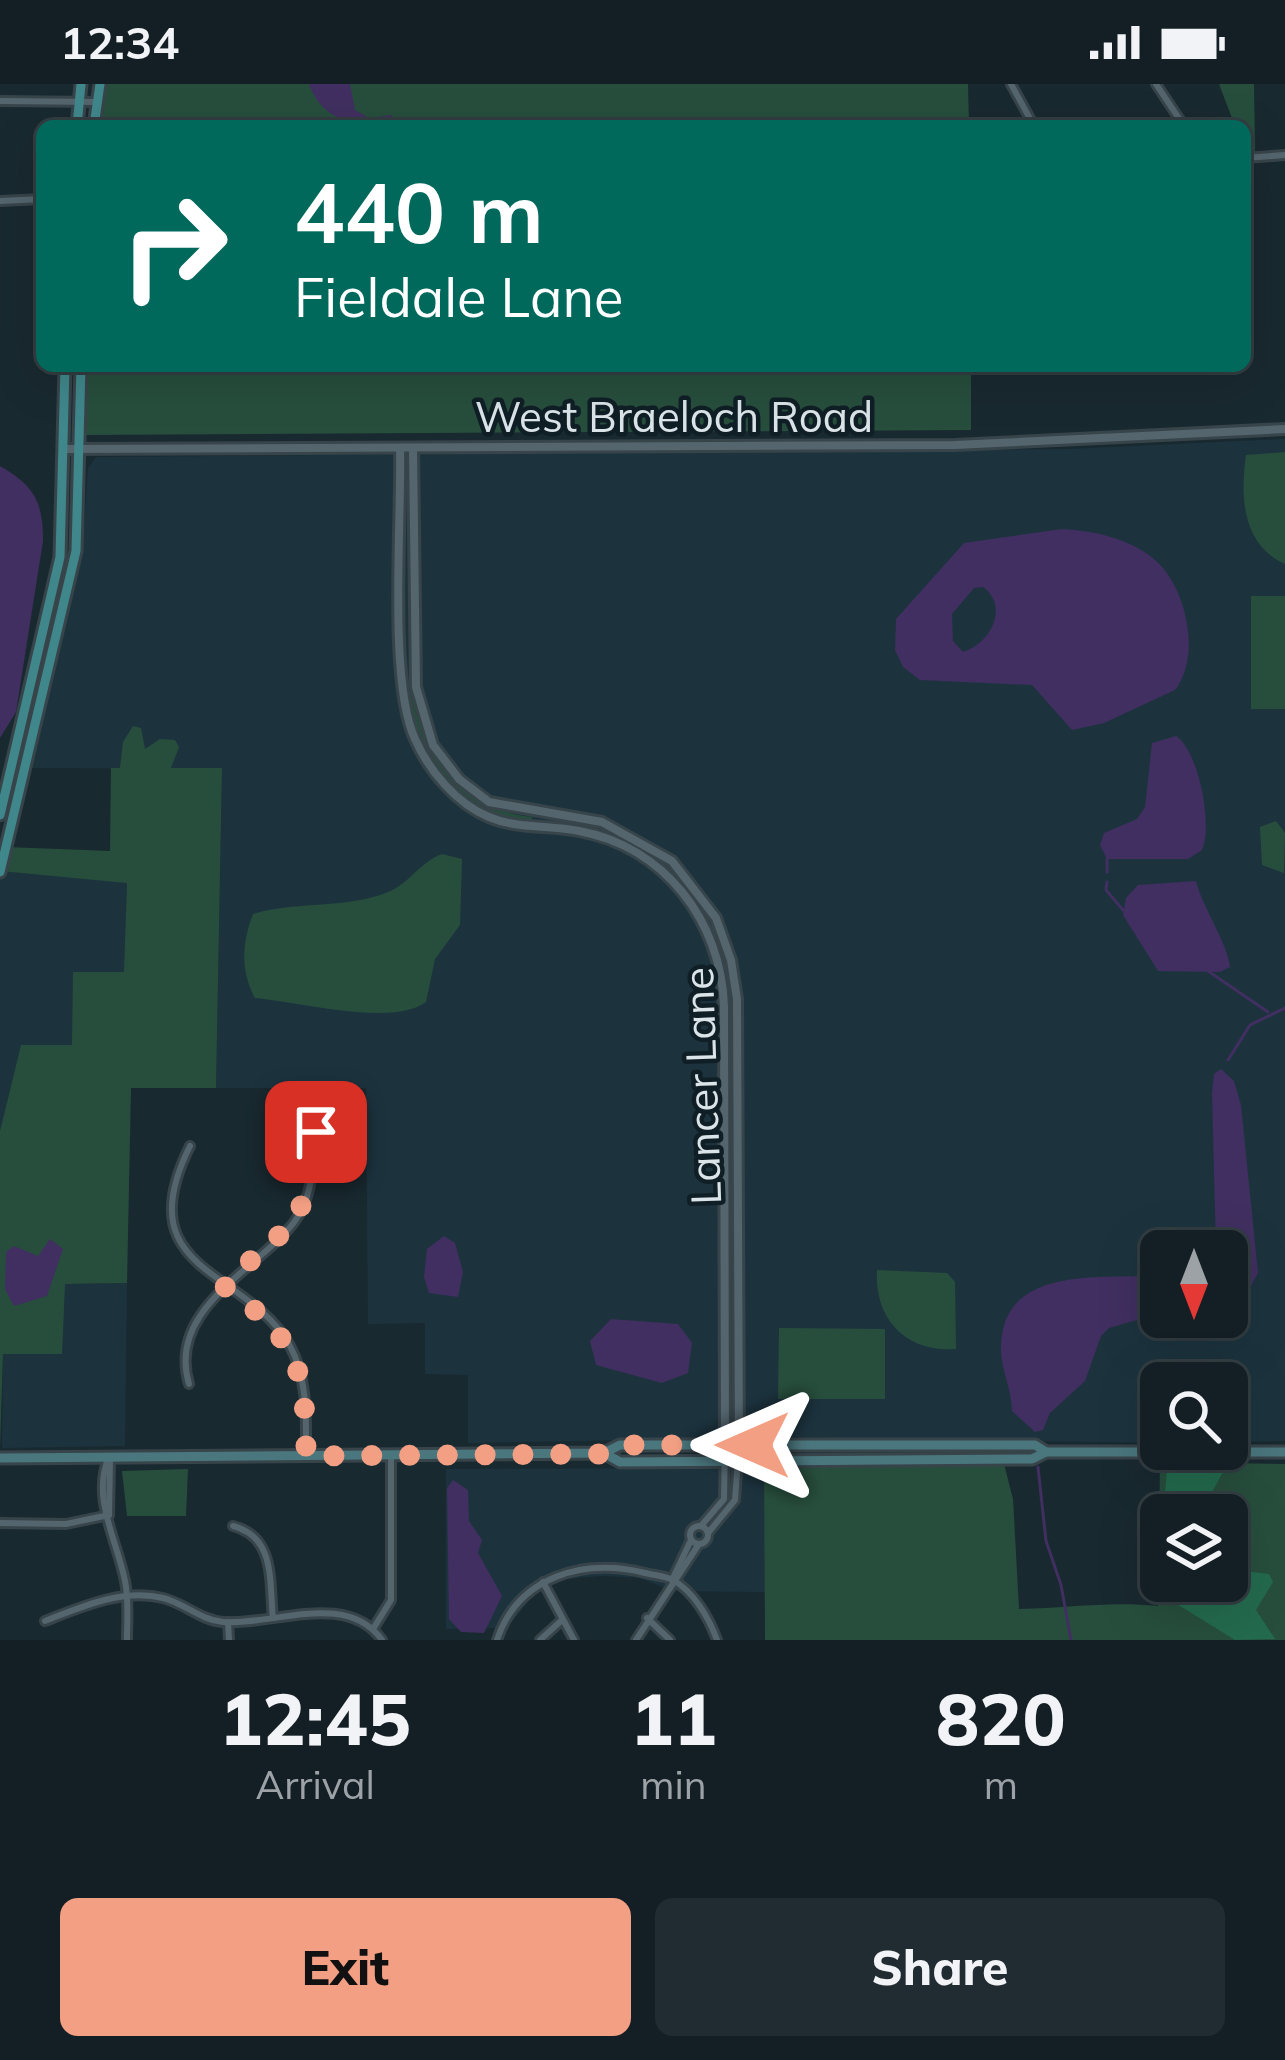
<!DOCTYPE html>
<html lang="en">
<head>
<meta charset="utf-8">
<style>
	:root { --surface:#131f24; --page:#202c31; --text:#f1f3f6; --muted:#9da2a6; --line:#323d41; --accent:#f39f83 }
	body { margin:0; font-family:Mulish,sans-serif; background:var(--page); color:var(--text); height:100vh; display:flex; flex-direction:column; font-size:45px; white-space:nowrap }
	* { box-sizing:border-box; margin:0 }
	p { font-size:39px; color:var(--muted) }
	.icon { flex:none; width:66px; height:66px; fill:none; stroke:currentColor; stroke-width:2; stroke-linecap:round; stroke-linejoin:round }
	.map { position:relative; height:1556px; overflow:hidden }
	.side { display:flex; flex-direction:column; background:var(--surface); flex:1 }
	.side>* { flex:none }
	.banner { position:absolute; left:36px; top:36px; width:1215px; height:252px; border-radius:18px; box-shadow:0 12px 48px #0002,0 0 0 3px var(--line); background:#00695c; color:#fff; overflow:hidden }
	.needle { width:78px; rotate:180deg }
	.buttons { position:absolute; left:1140px; top:1146px; display:grid; gap:24px }
	.buttons a { display:grid; place-items:center; width:108px; height:108px; border-radius:18px; background:var(--surface); box-shadow:0 12px 48px #0002,0 0 0 3px var(--line); font-size:60px }
	.pin { position:absolute; display:grid; place-items:center; width:102px; height:102px; color:#fff; margin:-51px; border-radius:24px; box-shadow:0 6px 18px #0006 }
	.me { position:absolute; width:132px; margin:-66px; rotate:270deg; stroke-linejoin:round; filter:drop-shadow(0 0 9px #0008) }
	.turn { display:flex; align-items:center; gap:42px; height:252px; padding:0 60px; font-size:54px }
	.turn .icon { width:156px; height:156px; stroke-width:2.5 }
	.turn b { display:block; font-size:84px; line-height:102px }
	.eta { display:flex; justify-content:space-evenly; align-items:center; height:204px; text-align:center }
	.eta b { font-size:72px; font-weight:800; line-height:84px }
	.button { display:flex; gap:24px; margin-top:auto; padding:24px 60px }
	.button a { flex:1; height:138px; border-radius:18px; background:var(--accent); color:#111; font-size:48px; font-weight:800; line-height:138px; text-align:center }
	.button a+a { background:var(--page); color:var(--text) }
	.status { display:flex; justify-content:space-between; align-items:center; height:84px; padding:0 60px; background:var(--surface); direction:ltr }
	.status svg { height:33px; fill:currentColor }
	.map>svg:first-child { display:block }
	.built { fill:#1c333e; fill-rule:evenodd }
	.green { fill:#274e3d; fill-rule:evenodd }
	.forest { fill:#236a4e }
	.water { fill:#402f60; fill-rule:evenodd }
	.lines { fill:none; stroke-linecap:round; stroke-linejoin:round }
	.stream { stroke:#402f60; stroke-width:3 }
	.minor-casing { stroke:#37444a; stroke-width:12 }
	.tertiary-casing { stroke:#37444a; stroke-width:14 }
	.secondary-casing { stroke:#37444a; stroke-width:15 }
	.primary-casing { stroke:#37444a; stroke-width:15 }
	.minor { stroke:#54656e; stroke-width:6 }
	.tertiary { stroke:#54656e; stroke-width:8 }
	.secondary { stroke:#4a767d; stroke-width:9 }
	.primary { stroke:#3f878b; stroke-width:9 }
	.route { stroke:#f39f83; stroke-width:21; stroke-dasharray:0 37.8 }
	.labels { text-anchor:middle; stroke-width:9; stroke-linejoin:round; paint-order:stroke }
	.street-label { font-size:42px; fill:#dae4e9; stroke:#101f26 }
</style>
</head>
<body>
<div class="status"><b>12:34</b><svg viewBox="0 0 49 12"><path d="M0 12V9h3v3zM5 12V6h3v6zM10 12V3h3v9zM15 12V0h3v12zM26 1h20v11H26zM47 4h2v5h-2z"/></svg></div>
<div class="map">
<svg width="1285" height="1556" viewBox="0 0 1285 1556">
	<rect width="100%" height="100%" fill="#192930"/>
	<!-- built -->
	<g class="built">
		<path d="M1285,355V1357L1227,1358V1299H1161V1359L787,1353L468,1359V1291L425,1290V1239L368,1240L366,1004H216L222,685L30,684L82,471L88,384L96,373L1068,365ZM1161,1167H1227V1233H1161Z"/>
		<path d="M0,787L127,798L125,888L72,961L21,962L0,1047Z"/>
		<path d="M127,1199L125,1362L2,1364L3,1270L65,1200Z"/>
		<path d="M764,1384L766,1508L672,1507L640,1494L603,1492L564,1495L537,1507L507,1544L446,1545V1385Z"/>
	</g>
	<!-- green -->
	<g class="green">
		<path d="M100,0H968L969,42H95Z"/>
		<path d="M1219,0H1254L1255,69L1245,70V42H1235Z"/>
		<path d="M85,282H971V346L84,351Z"/>
		<path d="M1285,368V480C1242,461 1240,412 1246,371Z"/>
		<rect x="1251" y="512" width="34" height="113"/>
		<path d="M412,607C420,671 466,727 532,733V738C462,732 417,674 407,608Z"/>
		<path d="M133,642L141,644L145,665L160,655L175,656L179,663L171,684H222L216,1004H131L127,1199L65,1200L62,1270H3L0,1364V1047L21,961H72L73,888H124L127,799L0,787L6,763L110,767L111,684H120L123,658Z"/>
		<path d="M1276,737L1285,749L1284,789L1262,781L1260,743Z"/>
		<path d="M442,770L462,775L460,841L435,875L426,918C392,943 301,918 255,914C240,886 242,859 253,830C296,817 347,825 388,808C410,799 419,779 442,770Z"/>
		<path d="M728,966H734V1155L729,1156Z"/>
		<path d="M877,1186L947,1189L955,1198L956,1265C906,1269 874,1235 877,1186Z"/>
		<path d="M779,1244L885,1245V1315H778Z"/>
		<path d="M1160,1378L1285,1380V1556H765L764,1384L1004,1380L1013,1415L1019,1525C1070,1524 1109,1517 1158,1522ZM1161,1431H1227V1497H1161Z"/>
		<path d="M188,1385L186,1432H127L122,1387Z"/>
	</g>
	<!-- forest -->
	<g class="forest">
		<path d="M1224,1386L1211,1410L1209,1431H1176V1423L1164,1419L1167,1387Z"/>
		<path d="M1227,1485L1269,1490L1273,1498L1256,1526L1275,1555L1235,1556L1172,1517V1497H1227Z"/>
	</g>
	<!-- water -->
	<g class="water">
		<path d="M309,0H350L355,26L369,34L392,31L391,40C357,42 323,39 309,0Z"/>
		<path d="M0,382C34,402 43,417 43,457L16,628L0,654Z"/>
		<path d="M1062,445C1097,447 1139,456 1163,484C1188,514 1200,574 1175,606L1104,639L1072,646L1032,601L920,596L903,583L895,566L896,535L964,459ZM983,503C1010,523 990,560 963,568L953,557L952,530L974,504Z"/>
		<path d="M1176,652C1199,667 1213,742 1202,766L1188,775H1107L1100,761L1104,749L1137,735L1145,723L1152,659Z"/>
		<path d="M1196,797C1201,820 1228,860 1230,883L1220,888L1158,887L1123,831L1126,814L1138,801Z"/>
		<path d="M1221,985L1234,997L1241,1021L1258,1189L1245,1213L1227,1217V1167H1216L1212,1009L1214,990Z"/>
		<path d="M444,1152L455,1159L463,1188L458,1213L429,1209L424,1193L427,1165Z"/>
		<path d="M50,1155L63,1165L47,1212L14,1222L5,1205L6,1168L14,1162L38,1172Z"/>
		<path d="M1161,1191V1229L1109,1244L1101,1252L1085,1297L1050,1329L1043,1346L1035,1348L1012,1327C1012,1305 1000,1284 1001,1263C1002,1179 1105,1196 1161,1191Z"/>
		<path d="M611,1235L678,1240L692,1259L688,1289L662,1299L596,1281L590,1257Z"/>
		<path d="M453,1396L468,1406L469,1437L482,1456L478,1469L502,1512L484,1549L461,1548L449,1535L447,1404Z"/>
	</g>
	<g class="lines">
		<!-- stream -->
		<g class="stream">
			<path d="M1107,775V788"/>
			<path d="M1107,798L1106,806L1123,826"/>
			<path d="M1208,887L1268,928"/>
			<path d="M1228,976L1250,941L1285,924"/>
			<path d="M1038,1383L1046,1457L1061,1501L1071,1556"/>
		</g>
		<!-- minor casing -->
		<g class="minor-casing">
			<g id="minor">
				<path d="M1011,0L1034,42"/>
				<path d="M1156,0L1184,42"/>
				<path d="M0,17L98,18"/>
				<path d="M1245,74L1285,71"/>
				<path d="M0,117L42,115"/>
				<path d="M190,1062C126,1190 247,1184 290,1262C308,1295 306,1335 306,1372"/>
				<path d="M189,1300C166,1223 261,1184 295,1137C314,1111 312,1079 316,1048"/>
				<path d="M109,1373C91,1413 117,1456 125,1497C129,1516 127,1536 127,1556"/>
				<path d="M109,1431L110,1376"/>
				<path d="M0,1439L66,1440L109,1431"/>
				<circle cx="699" cy="1451" r="9"/>
				<path d="M233,1442C276,1453 269,1498 273,1534"/>
				<path d="M701,1442L724,1415L725,1361"/>
				<path d="M708,1449L735,1416L739,1361"/>
				<path d="M672,1496L691,1456"/>
				<path d="M543,1498L574,1556"/>
				<path d="M647,1534L670,1556"/>
				<path d="M45,1537C81,1523 123,1504 163,1514C184,1519 200,1536 223,1538C273,1542 346,1506 382,1556"/>
				<path d="M228,1538L229,1556"/>
				<path d="M373,1545L391,1516V1371"/>
				<path d="M497,1556C518,1492 584,1474 645,1489C653,1491 666,1492 673,1496C694,1508 709,1534 717,1556"/>
				<path d="M540,1556L562,1536"/>
				<path d="M636,1556L699,1460"/>
			</g>
		</g>
		<!-- tertiary casing -->
		<g class="tertiary-casing">
			<g id="tertiary">
				<path d="M400,364C402,435 388,597 415,655C429,687 457,720 489,733C517,745 549,741 579,747C665,763 721,837 724,922L725,1361"/>
				<path d="M413,364L416,603L433,661L459,695L489,718L602,738L672,777L716,834L731,876L737,915L739,1361"/>
				<path d="M64,365L955,361L1285,345"/>
			</g>
		</g>
		<!-- secondary casing -->
		<g class="secondary-casing">
			<g id="secondary">
				<path d="M604,1369L620,1378L1032,1375L1046,1368H1285"/>
				<path d="M0,1374L604,1369L620,1361H1035L1046,1368"/>
			</g>
		</g>
		<!-- primary casing -->
		<g class="primary-casing">
			<g id="primary">
				<path d="M77,42L81,0"/>
				<path d="M94,42L100,0"/>
				<path d="M0,731L60,473L65,282"/>
				<path d="M0,788L76,467L81,282"/>
			</g>
		</g>
		<!-- minor -->
		<use href="#minor" class="minor"/>
		<!-- tertiary -->
		<use href="#tertiary" class="tertiary"/>
		<!-- secondary -->
		<use href="#secondary" class="secondary"/>
		<!-- primary -->
		<use href="#primary" class="primary"/>
	</g>
	<g class="lines">
		<!-- route -->
		<path class="route" d="M316,1048C304,1154 292,1133 224,1202C297,1255 306,1282 306,1372L604,1370L620,1361H753"/>
	</g>
	<g class="labels">
		<!-- street labels -->
		<g class="street-label">
			<text x="674" y="348">West Braeloch Road</text>
			<text transform="translate(702 1002) rotate(-92)" y="15">Lancer Lane</text>
		</g>
	</g>
</svg>
<div class="buttons">
<a><svg class="needle" viewBox="-14 -14 28 28"><path d="M0-13l5 13h-10z" fill="#e53935"/><path d="M0 13l5-13h-10z" fill="#9da2a6"/></svg></a>
<a><svg class="icon" aria-label="search" viewBox="0 0 24 24"><circle cx="10" cy="10" r="6"/><path d="M15 15l6 6"/></svg></a>
<a><svg class="icon" aria-label="layers" viewBox="0 0 24 24"><path d="M12 4l9 5-9 5-9-5zM3 14l9 5 9-5"/></svg></a>
</div>
<div class="pin" style="left:316px;top:1048px;background:#d93025"><svg class="icon" aria-label="arrive" viewBox="0 0 24 24"><path d="M6 21V4h12l-3 4 3 4H6"/></svg></div>
<svg class="me" style="left:753px;top:1361px" viewBox="-20 -20 40 40"><path d="M0-17L14 15 0 8-14 15z" fill="#f39f83" stroke="#fff" stroke-width="4"/></svg>
<div class="banner">
<div class="turn"><svg class="icon" aria-label="right" viewBox="0 0 24 24"><path d="M7 20v-9h11M14 6l5 5-5 5"/></svg><div><b>440 m</b>Fieldale Lane</div></div>
</div>
</div>
<section class="side">
<div class="eta">
<div><b>12:45</b><p>Arrival</p></div>
<div><b>11</b><p>min</p></div>
<div><b>820</b><p>m</p></div>
</div>
<div class="button"><a>Exit</a><a>Share</a></div>
</section>
</body>
</html>
